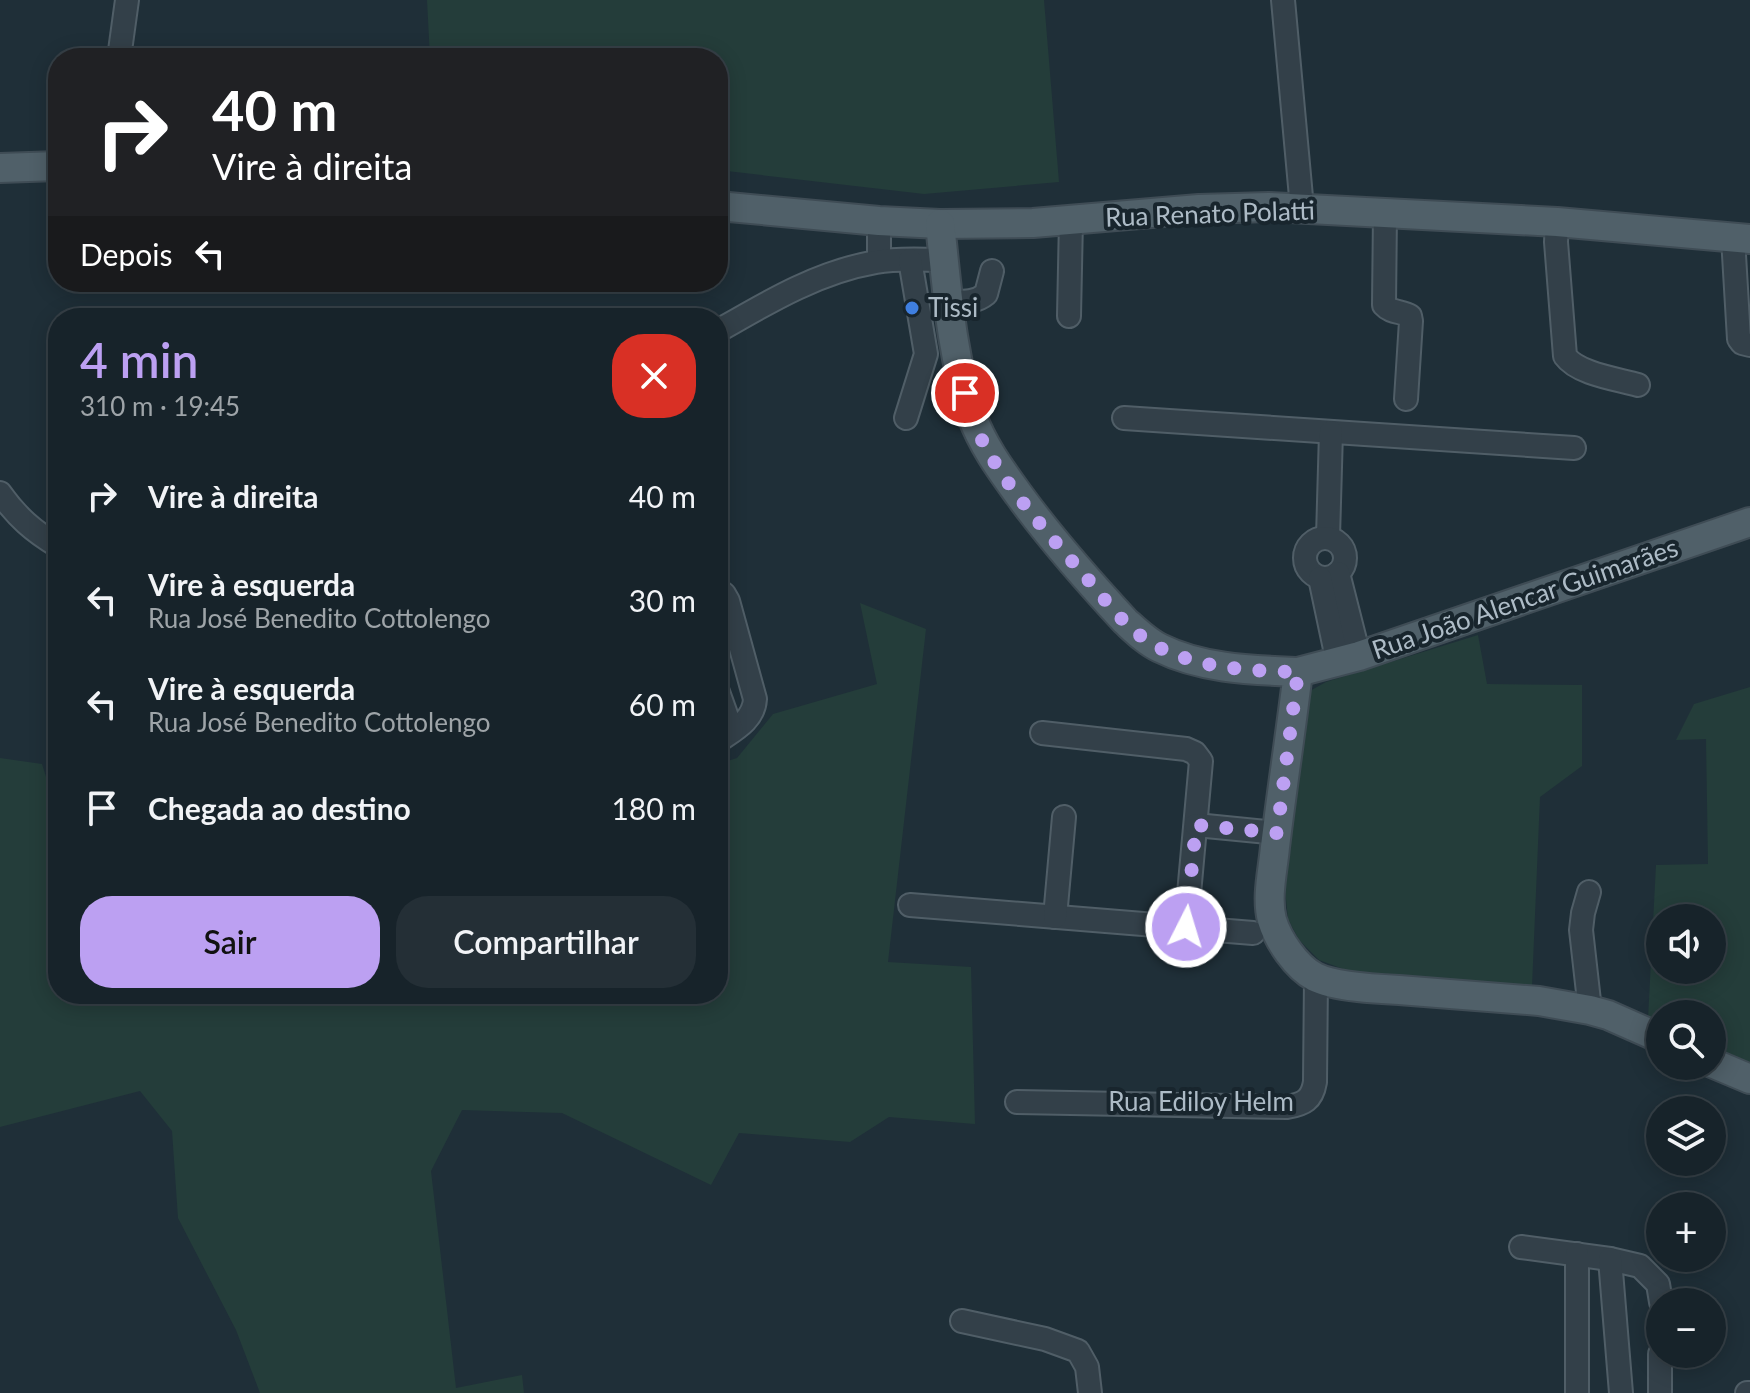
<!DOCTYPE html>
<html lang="pt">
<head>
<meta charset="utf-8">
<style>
	:root { --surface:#17232a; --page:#242f36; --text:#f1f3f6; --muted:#9ea4a8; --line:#364047; --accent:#bca0f2 }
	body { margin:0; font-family:Lato,sans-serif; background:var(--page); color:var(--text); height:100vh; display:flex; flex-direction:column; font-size:30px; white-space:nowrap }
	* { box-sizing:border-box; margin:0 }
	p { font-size:26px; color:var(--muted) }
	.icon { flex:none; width:44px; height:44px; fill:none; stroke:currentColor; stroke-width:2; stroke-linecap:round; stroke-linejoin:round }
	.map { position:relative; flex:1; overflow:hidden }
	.side { position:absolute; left:48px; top:308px; width:680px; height:696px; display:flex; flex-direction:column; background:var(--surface); border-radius:32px; box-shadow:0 4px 20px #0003,0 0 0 2px var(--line) }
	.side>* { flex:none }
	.top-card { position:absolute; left:48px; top:48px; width:680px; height:244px; border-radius:32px; box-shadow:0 4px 20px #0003,0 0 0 2px var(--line); background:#202124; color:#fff; overflow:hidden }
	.fabs { position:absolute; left:1646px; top:904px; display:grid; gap:16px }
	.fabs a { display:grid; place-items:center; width:80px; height:80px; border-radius:50%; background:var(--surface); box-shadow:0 4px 20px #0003,0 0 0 2px var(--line); font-size:40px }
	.pin { position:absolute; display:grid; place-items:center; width:68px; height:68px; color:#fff; margin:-34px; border:4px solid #fff; border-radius:50%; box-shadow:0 2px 8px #0007 }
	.me { position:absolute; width:88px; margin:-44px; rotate:5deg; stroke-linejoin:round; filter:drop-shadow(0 0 6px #0008) }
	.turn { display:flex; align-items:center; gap:28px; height:168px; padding:0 32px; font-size:36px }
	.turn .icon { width:104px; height:104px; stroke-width:2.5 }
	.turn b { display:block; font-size:56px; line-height:68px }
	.then { display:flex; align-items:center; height:76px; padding:0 32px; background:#0003; gap:16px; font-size:30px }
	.round { display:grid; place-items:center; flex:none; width:84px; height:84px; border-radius:32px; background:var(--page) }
	.overview { display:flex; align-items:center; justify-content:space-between; height:136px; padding:0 32px }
	h1 { font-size:48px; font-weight:600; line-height:60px; color:var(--accent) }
	.action { display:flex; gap:16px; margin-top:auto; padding:16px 32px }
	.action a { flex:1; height:92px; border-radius:32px; background:var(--accent); color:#111; font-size:32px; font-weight:600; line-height:92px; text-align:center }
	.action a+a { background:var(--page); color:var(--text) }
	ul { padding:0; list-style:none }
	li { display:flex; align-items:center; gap:24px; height:104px; padding:0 32px }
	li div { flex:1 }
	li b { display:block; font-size:30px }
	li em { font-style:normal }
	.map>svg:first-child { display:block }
	.green { fill:#243d3a; fill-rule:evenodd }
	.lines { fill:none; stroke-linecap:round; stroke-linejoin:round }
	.minor-casing { stroke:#505e67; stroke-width:26 }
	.major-casing { stroke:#3f4c55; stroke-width:32 }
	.minor { stroke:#334049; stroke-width:22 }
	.major { stroke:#506069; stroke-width:28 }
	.route { stroke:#bca0f2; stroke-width:14; stroke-dasharray:0 25.2 }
	.shop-dot { fill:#3f7fe0; stroke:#18252d; stroke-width:3 }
	.labels { text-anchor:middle; stroke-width:8; stroke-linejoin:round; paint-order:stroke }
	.street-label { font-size:26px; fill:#adbbc6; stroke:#18252d }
	.poi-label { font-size:26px; fill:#adbbc6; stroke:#18252d; text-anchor:start }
</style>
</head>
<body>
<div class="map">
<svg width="1750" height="1393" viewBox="0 0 1750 1393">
	<rect width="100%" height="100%" fill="#1f2f38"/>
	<!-- green -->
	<g class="green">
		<path d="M427,0H1044L1059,182L924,194L718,170V58H430Z"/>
		<path d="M860,603L926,629L888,962L971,967L975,1124L889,1117L850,1142L739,1133L711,1185L562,1113L462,1110L431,1171L456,1388L522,1375L524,1393H260L236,1330L178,1218L172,1131L140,1091L0,1127V758L42,764L58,815V994H718V764L737,758L773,714L877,684Z"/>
		<path d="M1478,635L1487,684L1582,685V766L1540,797L1532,986L1351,972L1319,960L1299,940L1288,919L1285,889L1308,692L1326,682Z"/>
		<path d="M1750,687V1064L1712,1048V1014H1660V1025L1648,1019L1656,865L1708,864L1706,739L1676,740L1694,704ZM1660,918H1712V970H1660Z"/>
	</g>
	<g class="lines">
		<!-- minor casing -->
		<g class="minor-casing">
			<g id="minor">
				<path d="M1283,0L1302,208"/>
				<path d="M119,58L127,0"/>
				<path d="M1385,213L1384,305C1391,313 1402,311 1410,316L1411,321L1406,399"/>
				<path d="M879,221V261"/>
				<path d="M1557,222L1556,242L1565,356C1578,374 1617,379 1638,385"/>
				<path d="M1733,238L1739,339L1742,343L1750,345"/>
				<path d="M949,302C963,302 975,303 986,294L992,271"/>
				<path d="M1069,316L1071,220"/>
				<path d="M718,331C768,302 818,272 876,262C898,258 921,260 944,260"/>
				<path d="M906,418L926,354L910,260"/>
				<path d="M1124,418L1574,448"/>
				<path d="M0,493C17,517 33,531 58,546"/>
				<path d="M1328,537L1331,432"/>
				<circle cx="1325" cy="558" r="20"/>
				<path d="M1338,573L1359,656"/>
				<path d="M1320,578L1338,663"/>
				<path d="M718,590L724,594L728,601L755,699C754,720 734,730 718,741"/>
				<path d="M718,692L732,731"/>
				<path d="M1042,733L1186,749L1195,753L1201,761L1186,927"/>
				<path d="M1196,825L1277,833"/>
				<path d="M1589,892L1583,913L1581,930L1590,1010"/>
				<path d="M910,905L1253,933"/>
				<path d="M1055,917L1064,817"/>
				<path d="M1017,1102L1287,1107C1304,1104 1312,1100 1315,1082L1316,978"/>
				<path d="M1521,1247L1610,1259L1640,1266L1658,1284L1661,1302"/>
				<path d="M1577,1254V1393"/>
				<path d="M1610,1259L1621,1393"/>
				<path d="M962,1321L1045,1339L1078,1351L1087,1367L1090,1393"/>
				<path d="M1660,1393V1354"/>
				<path d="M1747,1393H1750"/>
			</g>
		</g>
		<!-- major casing -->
		<g class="major-casing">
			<g id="major">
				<path d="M0,168L58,166"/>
				<path d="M718,206L879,221L940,224L1033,223L1199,209L1269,207L1557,222L1750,239"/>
				<path d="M940,224C947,287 951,355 972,416C983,446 1001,470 1019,495C1051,539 1088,581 1125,621C1136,631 1147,642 1160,648C1202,669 1253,670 1298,672C1291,730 1282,789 1275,847C1273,870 1266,897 1272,920C1278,940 1296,967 1315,977C1335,987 1377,989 1399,990C1446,994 1493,997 1539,1001L1590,1010L1608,1015L1660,1038"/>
				<path d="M1298,672L1359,656L1750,522"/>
				<path d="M1712,1063L1750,1079"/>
			</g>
		</g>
		<!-- minor -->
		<use href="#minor" class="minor"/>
		<!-- major -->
		<use href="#major" class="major"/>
	</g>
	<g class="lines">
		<!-- route -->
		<path class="route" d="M965,393C971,412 977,432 987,450C1014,496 1050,536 1085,576C1107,602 1129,633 1160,648C1202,669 1253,671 1298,672L1277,833L1196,825L1186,927"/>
	</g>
	<!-- markers -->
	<circle class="shop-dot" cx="912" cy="308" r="8"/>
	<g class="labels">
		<!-- street labels -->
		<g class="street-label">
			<text transform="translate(1210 214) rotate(-2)" y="9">Rua Renato Polatti</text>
			<text transform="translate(1525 599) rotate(-19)" y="9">Rua João Alencar Guimarães</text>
			<text x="1201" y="1111">Rua Ediloy Helm</text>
		</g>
		<!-- poi labels -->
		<g class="poi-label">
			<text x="928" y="317">Tissi</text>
		</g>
	</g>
</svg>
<div class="fabs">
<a><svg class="icon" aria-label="sound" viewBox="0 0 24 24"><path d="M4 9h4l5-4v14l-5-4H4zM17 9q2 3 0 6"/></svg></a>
<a><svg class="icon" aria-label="search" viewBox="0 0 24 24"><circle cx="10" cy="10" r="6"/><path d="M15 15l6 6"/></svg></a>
<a><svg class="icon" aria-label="layers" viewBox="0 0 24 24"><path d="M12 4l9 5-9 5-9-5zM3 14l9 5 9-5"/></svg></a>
<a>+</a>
<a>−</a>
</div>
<div class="pin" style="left:965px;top:393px;background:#d93025"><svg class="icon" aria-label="arrive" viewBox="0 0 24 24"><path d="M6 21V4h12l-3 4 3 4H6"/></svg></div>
<svg class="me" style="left:1186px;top:927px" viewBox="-20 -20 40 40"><circle r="17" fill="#bca0f2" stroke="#fff" stroke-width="3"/><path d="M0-11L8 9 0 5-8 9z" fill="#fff"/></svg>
<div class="top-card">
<div class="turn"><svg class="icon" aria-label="right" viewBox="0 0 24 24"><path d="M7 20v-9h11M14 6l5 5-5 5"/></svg><div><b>40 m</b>Vire à direita</div></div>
<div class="then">Depois<svg class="icon" aria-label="left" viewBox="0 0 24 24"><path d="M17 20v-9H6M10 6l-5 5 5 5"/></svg></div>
</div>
<section class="side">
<div class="overview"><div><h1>4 min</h1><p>310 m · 19:45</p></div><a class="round" style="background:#d93025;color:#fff"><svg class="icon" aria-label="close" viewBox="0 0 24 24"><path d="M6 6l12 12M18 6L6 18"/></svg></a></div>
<ul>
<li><svg class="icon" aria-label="right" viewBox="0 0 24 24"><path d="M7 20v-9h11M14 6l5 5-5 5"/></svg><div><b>Vire à direita</b></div><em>40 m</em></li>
<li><svg class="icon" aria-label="left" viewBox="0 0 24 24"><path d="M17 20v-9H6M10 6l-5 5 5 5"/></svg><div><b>Vire à esquerda</b><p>Rua José Benedito Cottolengo</p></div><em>30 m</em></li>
<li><svg class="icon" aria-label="left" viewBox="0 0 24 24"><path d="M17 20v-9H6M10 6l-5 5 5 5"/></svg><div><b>Vire à esquerda</b><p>Rua José Benedito Cottolengo</p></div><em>60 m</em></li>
<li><svg class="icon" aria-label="arrive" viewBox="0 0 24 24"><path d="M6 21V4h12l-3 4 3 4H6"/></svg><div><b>Chegada ao destino</b></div><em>180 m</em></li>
</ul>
<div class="action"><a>Sair</a><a>Compartilhar</a></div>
</section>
</div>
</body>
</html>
